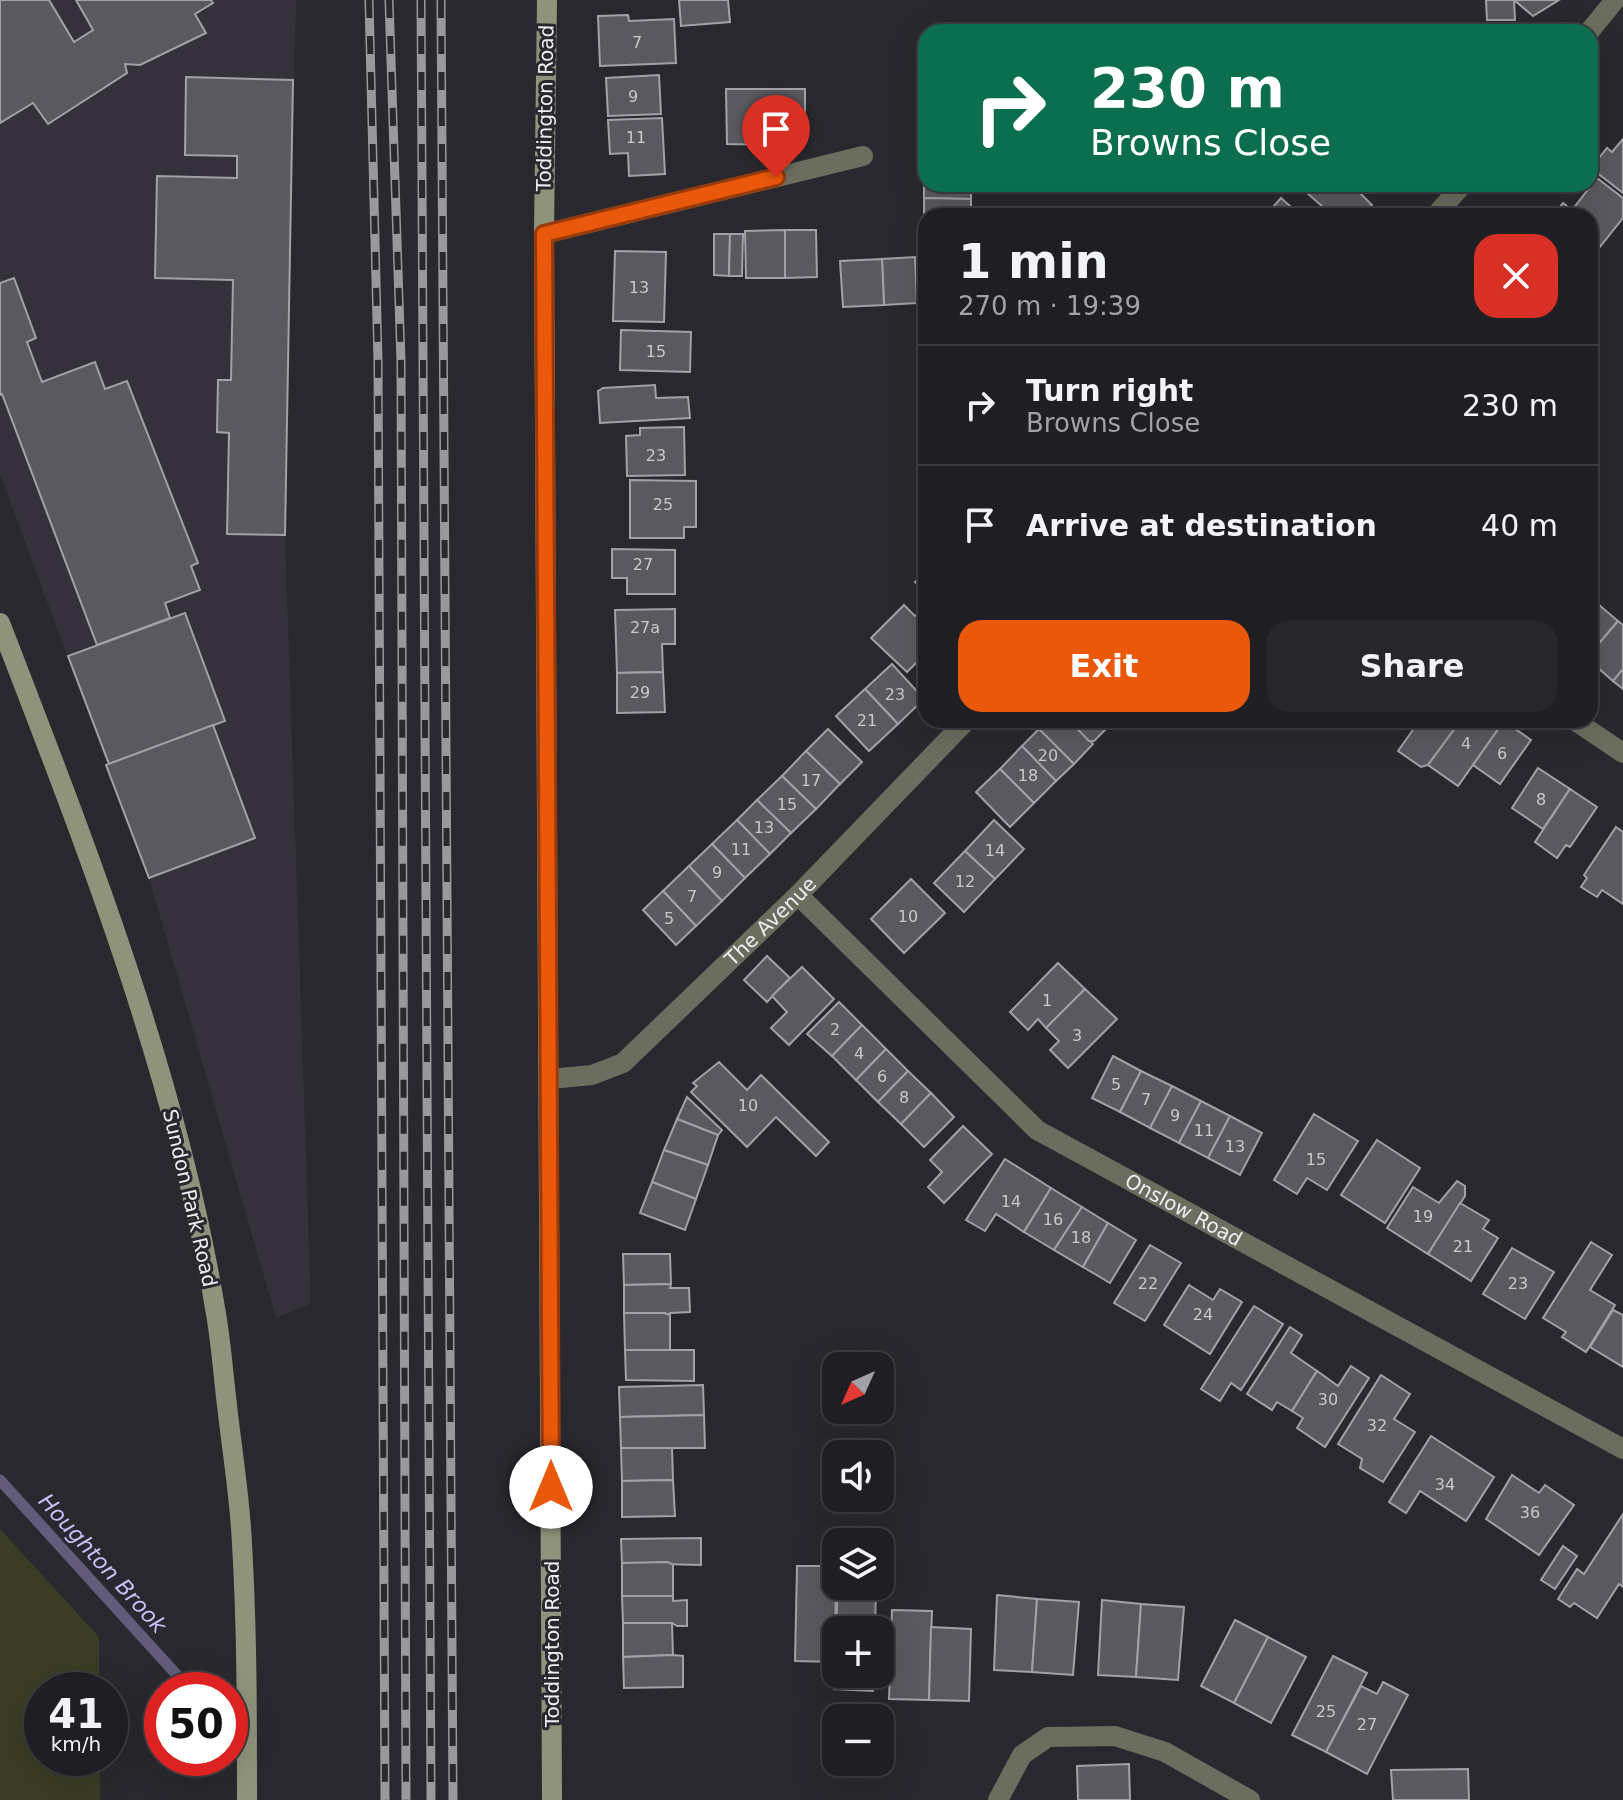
<!DOCTYPE html>
<html lang="en">
<head>
<meta charset="utf-8">
<style>
	:root { --surface:#1f1e22; --page:#27272a; --text:#f1f3f6; --muted:#a1a2a5; --line:#3c3c40; --accent:#ea580c }
	body { margin:0; font-family:"DejaVu Sans",sans-serif; background:var(--page); color:var(--text); height:100vh; display:flex; flex-direction:column; font-size:30px; white-space:nowrap }
	* { box-sizing:border-box; margin:0 }
	p { font-size:26px; color:var(--muted) }
	.icon { flex:none; width:44px; height:44px; fill:none; stroke:currentColor; stroke-width:2; stroke-linecap:round; stroke-linejoin:round }
	.map { position:relative; flex:1; overflow:hidden }
	.panel { position:absolute; left:918px; top:208px; width:680px; height:520px; display:flex; flex-direction:column; background:var(--surface); border-radius:24px; box-shadow:0 8px 32px #0002,0 0 0 2px var(--line) }
	.panel>* { flex:none }
	.banner { position:absolute; left:918px; top:24px; width:680px; height:168px; border-radius:24px; box-shadow:0 8px 32px #0002,0 0 0 2px var(--line); background:#0b6e4f; color:#fff; overflow:hidden }
	.needle { width:52px; rotate:225deg }
	.buttons { position:absolute; left:822px; top:1352px; display:grid; gap:16px }
	.buttons a { display:grid; place-items:center; width:72px; height:72px; border-radius:16px; background:var(--surface); box-shadow:0 8px 32px #0002,0 0 0 2px var(--line); font-size:40px }
	.speed { position:absolute; left:24px; top:1672px; display:flex; gap:16px; font-size:40px; font-weight:700; text-align:center }
	.speed>* { display:grid; place-content:center; width:104px; height:104px; border-radius:50%; background:var(--surface); box-shadow:0 8px 32px #0002,0 0 0 2px var(--line); line-height:1 }
	.speed small { font-size:20px; font-weight:400 }
	.speed .limit { border:12px solid #d22; background:#fff; color:#111 }
	.pin { position:absolute; display:grid; place-items:center; width:68px; height:68px; color:#fff; margin:-82px -34px; border-radius:50% 50% 50% 0; rotate:-45deg; box-shadow:0 0 8px #0007 }
	.pin .icon { rotate:45deg }
	.me { position:absolute; width:88px; margin:-44px; rotate:0deg; stroke-linejoin:round; filter:drop-shadow(0 0 6px #0008) }
	.turn { display:flex; align-items:center; gap:28px; height:168px; padding:0 40px; font-size:36px }
	.turn .icon { width:104px; height:104px; stroke-width:2.5 }
	.turn b { display:block; font-size:56px; line-height:68px }
	.round { display:grid; place-items:center; flex:none; width:84px; height:84px; border-radius:24px; background:var(--page) }
	.summary { display:flex; align-items:center; justify-content:space-between; height:136px; padding:0 40px }
	h1 { font-size:48px; font-weight:800; line-height:60px }
	.cta { display:flex; gap:16px; margin-top:auto; padding:16px 40px }
	.cta a { flex:1; height:92px; border-radius:24px; background:var(--accent); color:#fff; font-size:32px; font-weight:800; line-height:92px; text-align:center }
	.cta a+a { background:var(--page); color:var(--text) }
	ul { padding:0; list-style:none }
	li { display:flex; align-items:center; gap:24px; height:120px; padding:0 40px; border-top:2px solid var(--line) }
	li div { flex:1 }
	li b { display:block; font-size:30px }
	li em { font-style:normal }
	.map>svg:first-child { display:block }
	.built { fill:#34313d }
	.green { fill:#3a3c24 }
	.lines { fill:none; stroke-linecap:round; stroke-linejoin:round }
	.stream { stroke:#635b7c; stroke-width:11 }
	.building { fill:#5a595f; stroke:#a2a1a8; stroke-width:2 }
	.street { stroke:#6b6d5e; stroke-width:20 }
	.secondary { stroke:#90937b; stroke-width:20 }
	.rail-casing { stroke:#99989d; stroke-width:9 }
	.rail { stroke:#29282e; stroke-width:6; stroke-dasharray:18; stroke-linecap:butt }
	.route-casing { stroke:#983908; stroke-width:20 }
	.route { stroke:#ea580c; stroke-width:14 }
	.labels { text-anchor:middle; stroke-width:6; stroke-linejoin:round; paint-order:stroke }
	.number-label { font-size:16px; fill:#c9c8cc }
	.street-label { font-size:20px; fill:#eeedf1; stroke:#29282e }
	.water-label { font-size:22px; font-style:italic; fill:#ccbffa; stroke:#29282e }
</style>
</head>
<body>
<div class="map">
<svg width="1623" height="1800" viewBox="0 0 1623 1800">
	<rect width="100%" height="100%" fill="#29282e"/>
	<!-- built -->
	<path class="built" d="M0,0H296L285,535L311,1304L276,1318L149,878L0,474Z"/>
	<!-- green -->
	<path class="green" d="M0,1529L99,1637V1690H42V1758H100V1800H0Z"/>
	<g class="lines">
		<!-- stream -->
		<path class="stream" d="M0,1480L176,1674"/>
	</g>
	<!-- building -->
	<g class="building">
		<path d="M0,0H49L74,42L93,30L76,0H211L213,3L195,14L206,33L140,65L125,64L127,73L48,124L33,103L0,123Z"/>
		<path d="M679,0H728L730,22L681,26Z"/>
		<path d="M1486,0H1514L1515,20H1487Z"/>
		<path d="M1514,0H1559L1533,16Z"/>
		<path d="M628,15L629,21L674,19L676,63L600,66L598,16Z"/>
		<path d="M921,54H926V91H922Z"/>
		<path d="M659,75L661,114L608,116L606,78Z"/>
		<path d="M186,77L293,80L285,535L227,534L229,433L217,432L218,380H231L233,280L155,278L157,176L237,178V156L185,155Z"/>
		<path d="M726,89H805V133H772V145L727,144Z"/>
		<path d="M922,91H926V124H923Z"/>
		<path d="M662,118L665,174L629,176L628,153L610,154L608,120Z"/>
		<path d="M1623,139V193L1591,168L1607,148L1612,152Z"/>
		<path d="M924,164H926V184H971V199L924,198Z"/>
		<path d="M1597,178L1623,198V218L1591,258L1590,216H1553L1563,203L1572,210Z"/>
		<path d="M1297,184H1366L1359,192L1372,205L1362,216H1333Z"/>
		<path d="M924,198L971,199V216H926V233H924Z"/>
		<path d="M1281,198L1301,216H1265Z"/>
		<path d="M785,230H816L817,277L785,278Z"/>
		<path d="M785,230V278H746L745,231Z"/>
		<path d="M714,234H730L729,276L714,275Z"/>
		<path d="M730,234H743L742,276H729Z"/>
		<path d="M615,251L666,252L664,322L613,321Z"/>
		<path d="M915,257L917,303L884,305L882,259Z"/>
		<path d="M882,259L884,305L843,307L840,261Z"/>
		<path d="M14,278L36,338L27,342L42,382L95,362L105,389L127,381L198,563L191,566L200,590L165,603L170,618L97,645L2,394L0,395V283Z"/>
		<path d="M621,330L691,332L690,372L620,370Z"/>
		<path d="M655,385L656,398L688,397L690,418L600,423L598,391L603,388Z"/>
		<path d="M684,427L685,475L627,476L626,436L640,435V428Z"/>
		<path d="M630,480L696,481V527H684V538H630Z"/>
		<path d="M612,549L675,550V594H627V578H612Z"/>
		<path d="M926,572V594L915,582Z"/>
		<path d="M1592,599L1618,621L1590,654V602Z"/>
		<path d="M904,605L915,616L926,607V653L907,672L871,638Z"/>
		<path d="M675,609V644H662L663,672L617,673L615,610Z"/>
		<path d="M185,613L225,721L109,764L68,656Z"/>
		<path d="M1618,621L1623,625V669L1613,681L1590,661V654Z"/>
		<path d="M892,664L924,699L898,724L865,689Z"/>
		<path d="M1623,669V689L1613,681Z"/>
		<path d="M663,672L665,712L617,713V673Z"/>
		<path d="M865,689L898,724L869,751L836,716Z"/>
		<path d="M1048,720H1069L1093,744L1074,764L1039,729Z"/>
		<path d="M1069,720H1115L1094,741H1089Z"/>
		<path d="M1420,720H1461L1428,765L1421,767L1398,751Z"/>
		<path d="M1461,720L1504,721L1458,786L1428,765Z"/>
		<path d="M1504,721L1531,740L1500,784L1473,765Z"/>
		<path d="M213,725L255,838L149,878L106,765Z"/>
		<path d="M828,729L862,762L840,784L806,751Z"/>
		<path d="M1039,729L1074,764L1056,781L1022,746Z"/>
		<path d="M1022,746L1056,781L1034,803L1000,769Z"/>
		<path d="M806,751L840,784L816,809L782,776Z"/>
		<path d="M1538,768L1570,789L1543,829L1512,808Z"/>
		<path d="M1000,769L1034,803L1010,827L976,792Z"/>
		<path d="M782,776L816,809L791,833L757,800Z"/>
		<path d="M1570,789L1597,807L1570,847L1566,845L1557,858L1535,842Z"/>
		<path d="M757,800L791,833L770,854L737,820Z"/>
		<path d="M737,820L770,854L745,878L712,844Z"/>
		<path d="M994,820L1024,849L995,879L965,851Z"/>
		<path d="M1616,827L1623,832V904L1602,890L1597,897L1581,887L1587,878L1584,875Z"/>
		<path d="M712,844L745,878L722,901L689,866Z"/>
		<path d="M965,851L995,879L964,912L934,883Z"/>
		<path d="M689,866L722,901L696,926L663,891Z"/>
		<path d="M911,879L945,913L904,953L871,919Z"/>
		<path d="M663,891L696,926L676,945L643,910Z"/>
		<path d="M767,956L790,978L767,1002L744,980Z"/>
		<path d="M1058,963L1085,989L1046,1028L1038,1019L1028,1030L1010,1012Z"/>
		<path d="M802,967L834,999L789,1045L771,1028L787,1012L772,996Z"/>
		<path d="M1085,989L1117,1019L1068,1068L1050,1050L1059,1041L1046,1028Z"/>
		<path d="M839,1002L862,1025L832,1056L807,1034Z"/>
		<path d="M862,1025L886,1049L856,1080L832,1056Z"/>
		<path d="M886,1049L908,1071L878,1102L856,1080Z"/>
		<path d="M1113,1056L1141,1071L1120,1112L1092,1098Z"/>
		<path d="M719,1062L747,1090L761,1075L829,1142L816,1156L776,1117L747,1147L691,1092L697,1086L693,1083Z"/>
		<path d="M908,1071L931,1093L901,1124L878,1102Z"/>
		<path d="M1141,1071L1172,1086L1150,1128L1120,1112Z"/>
		<path d="M1172,1086L1201,1101L1179,1143L1150,1128Z"/>
		<path d="M931,1093L954,1117L924,1147L901,1124Z"/>
		<path d="M687,1097L722,1130L718,1135L677,1119Z"/>
		<path d="M1201,1101L1230,1116L1208,1158L1179,1143Z"/>
		<path d="M1314,1114L1358,1141L1327,1190L1307,1178L1297,1194L1274,1180Z"/>
		<path d="M1230,1116L1262,1133L1240,1175L1208,1158Z"/>
		<path d="M677,1119L718,1135L708,1165L664,1150Z"/>
		<path d="M963,1126L992,1154L944,1203L928,1187L942,1172L930,1160Z"/>
		<path d="M1377,1140L1420,1168L1385,1223L1341,1195Z"/>
		<path d="M664,1150L708,1165L696,1199L652,1182Z"/>
		<path d="M1005,1159L1051,1188L1024,1232L996,1214L985,1231L966,1220Z"/>
		<path d="M1457,1181L1465,1186V1196L1428,1254L1387,1228L1413,1187L1439,1203Z"/>
		<path d="M652,1182L696,1199L685,1230L640,1213Z"/>
		<path d="M1051,1188L1082,1207L1054,1250L1024,1232Z"/>
		<path d="M1460,1203L1489,1220L1483,1229L1498,1238L1471,1281L1428,1254Z"/>
		<path d="M1082,1207L1108,1223L1083,1267L1054,1250Z"/>
		<path d="M1108,1223L1136,1240L1110,1283L1083,1267Z"/>
		<path d="M1591,1242L1612,1255L1590,1290L1615,1305L1586,1352L1562,1337L1566,1332L1543,1318Z"/>
		<path d="M1150,1245L1181,1263L1145,1321L1114,1303Z"/>
		<path d="M1512,1248L1554,1272L1525,1319L1483,1294Z"/>
		<path d="M623,1254H670L671,1284L624,1285Z"/>
		<path d="M671,1284L670,1288H689L690,1312L670,1313V1315L664,1313H624V1285Z"/>
		<path d="M1189,1285L1213,1300L1220,1289L1242,1302L1210,1354L1164,1325Z"/>
		<path d="M1254,1306L1283,1324L1241,1390L1231,1383L1220,1401L1201,1389Z"/>
		<path d="M1613,1310L1623,1315V1367L1590,1347Z"/>
		<path d="M624,1313H664L670,1315V1350H625Z"/>
		<path d="M1290,1327L1302,1335L1291,1353L1317,1371L1292,1411L1277,1402L1272,1410L1247,1394Z"/>
		<path d="M625,1350H694V1381L626,1380Z"/>
		<path d="M1351,1366L1369,1378L1325,1447L1297,1428L1303,1418L1292,1411L1317,1371L1338,1386Z"/>
		<path d="M1381,1375L1410,1394L1394,1419L1415,1432L1383,1482L1360,1468L1362,1459L1338,1444Z"/>
		<path d="M703,1385L704,1415L620,1417L619,1387Z"/>
		<path d="M704,1415L705,1448H621L620,1417Z"/>
		<path d="M1431,1436L1494,1477L1466,1521L1420,1491L1406,1513L1389,1502Z"/>
		<path d="M621,1448H672L673,1480L622,1481Z"/>
		<path d="M1512,1475L1539,1493L1545,1485L1574,1505L1539,1555L1486,1519Z"/>
		<path d="M673,1480L675,1516L622,1517V1481Z"/>
		<path d="M1623,1514V1587L1619,1584L1597,1618L1574,1603L1570,1607L1558,1599L1577,1569L1584,1574Z"/>
		<path d="M701,1538V1565L622,1563L621,1539Z"/>
		<path d="M1563,1546L1577,1556L1555,1589L1541,1580Z"/>
		<path d="M668,1562L673,1565V1596H622V1563Z"/>
		<path d="M797,1566H836L835,1662L795,1661Z"/>
		<path d="M838,1586H876L875,1630H836Z"/>
		<path d="M997,1595L1037,1599L1032,1672L994,1670Z"/>
		<path d="M622,1596H673V1601L687,1600V1626H677L672,1623H623Z"/>
		<path d="M1037,1599L1079,1602L1073,1675L1032,1672Z"/>
		<path d="M1102,1600L1141,1604L1136,1677L1098,1675Z"/>
		<path d="M1141,1604L1184,1607L1178,1680L1136,1677Z"/>
		<path d="M892,1610L932,1611L929,1700L889,1699Z"/>
		<path d="M1235,1620L1268,1637L1234,1703L1201,1686Z"/>
		<path d="M623,1623H672L673,1655L623,1657Z"/>
		<path d="M931,1627L971,1629L969,1701L929,1700Z"/>
		<path d="M836,1632V1674H873V1691L834,1689Z"/>
		<path d="M1268,1637L1306,1657L1271,1723L1234,1703Z"/>
		<path d="M673,1655L683,1656V1687L624,1688L623,1657Z"/>
		<path d="M1333,1656L1367,1673L1326,1752L1292,1735Z"/>
		<path d="M1383,1682L1408,1695L1367,1774L1326,1752L1361,1686L1377,1694Z"/>
		<path d="M1129,1764L1130,1800H1078L1077,1766Z"/>
		<path d="M1468,1769L1469,1800H1393L1391,1770Z"/>
	</g>
	<g class="lines">
		<!-- street -->
		<g class="street">
			<path d="M1589,32L1615,0"/>
			<path d="M1435,216L1463,184"/>
			<path d="M544,234L863,156"/>
			<path d="M1574,720L1623,753"/>
			<path id="s1" d="M798,895L1037,1130L1623,1449"/>
			<path id="s2" d="M550,1079L592,1075L623,1063L798,895L967,720"/>
			<path d="M998,1800L1022,1755L1048,1737L1115,1736L1165,1752L1250,1800"/>
		</g>
		<!-- secondary -->
		<g class="secondary">
			<path d="M547,0L544,234L552,1800"/>
			<path d="M0,623C85,843 176,1074 215,1308C221,1340 223,1373 227,1405C232,1451 240,1498 242,1544C247,1629 247,1715 247,1800"/>
		</g>
		<!-- rail casing -->
		<g class="rail-casing">
			<g id="rail">
				<path d="M369,0L378,361L385,1800"/>
				<path d="M389,0L401,361L406,1800"/>
				<path d="M421,0L431,1800"/>
				<path d="M441,0L453,1800"/>
			</g>
		</g>
		<!-- rail -->
		<use href="#rail" class="rail"/>
	</g>
	<g class="lines">
		<!-- route casing -->
		<g class="route-casing">
			<path id="route" d="M551,1487L544,234L776,177"/>
		</g>
		<!-- route -->
		<use href="#route" class="route"/>
	</g>
	<g class="labels">
		<!-- number labels -->
		<g class="number-label">
			<text x="637" y="48">7</text>
			<text x="633" y="102">9</text>
			<text x="636" y="143">11</text>
			<text x="639" y="293">13</text>
			<text x="656" y="357">15</text>
			<text x="656" y="461">23</text>
			<text x="663" y="510">25</text>
			<text x="643" y="570">27</text>
			<text x="645" y="633">27a</text>
			<text x="640" y="698">29</text>
			<text x="895" y="700">23</text>
			<text x="867" y="726">21</text>
			<text x="1466" y="749">4</text>
			<text x="1502" y="759">6</text>
			<text x="1048" y="761">20</text>
			<text x="1028" y="781">18</text>
			<text x="811" y="786">17</text>
			<text x="1541" y="805">8</text>
			<text x="787" y="810">15</text>
			<text x="764" y="833">13</text>
			<text x="741" y="855">11</text>
			<text x="995" y="856">14</text>
			<text x="717" y="878">9</text>
			<text x="965" y="887">12</text>
			<text x="692" y="902">7</text>
			<text x="908" y="922">10</text>
			<text x="669" y="924">5</text>
			<text x="1047" y="1006">1</text>
			<text x="835" y="1035">2</text>
			<text x="1077" y="1041">3</text>
			<text x="859" y="1059">4</text>
			<text x="882" y="1082">6</text>
			<text x="1116" y="1090">5</text>
			<text x="904" y="1103">8</text>
			<text x="1146" y="1105">7</text>
			<text x="748" y="1111">10</text>
			<text x="1175" y="1121">9</text>
			<text x="1204" y="1136">11</text>
			<text x="1235" y="1152">13</text>
			<text x="1316" y="1165">15</text>
			<text x="1011" y="1207">14</text>
			<text x="1423" y="1222">19</text>
			<text x="1053" y="1225">16</text>
			<text x="1081" y="1243">18</text>
			<text x="1463" y="1252">21</text>
			<text x="1148" y="1289">22</text>
			<text x="1518" y="1289">23</text>
			<text x="1203" y="1320">24</text>
			<text x="1328" y="1405">30</text>
			<text x="1377" y="1431">32</text>
			<text x="1445" y="1490">34</text>
			<text x="1530" y="1518">36</text>
			<text x="1326" y="1717">25</text>
			<text x="1367" y="1730">27</text>
		</g>
		<!-- street labels -->
		<g class="street-label">
			<text transform="translate(545 108) rotate(-89)" y="7">Toddington Road</text>
			<text dy="7" stroke="none"><textPath href="#s2" startOffset="280">The Avenue</textPath></text>
			<text transform="translate(190 1198) rotate(77)" y="7">Sundon Park Road</text>
			<text dy="7" stroke="none"><textPath href="#s1" startOffset="502">Onslow Road</textPath></text>
			<text transform="translate(552 1644) rotate(-90)" y="7">Toddington Road</text>
		</g>
		<!-- water labels -->
		<g class="water-label">
			<text transform="translate(103 1563) rotate(48)" y="8">Houghton Brook</text>
		</g>
	</g>
</svg>
<div class="buttons">
<a><svg class="needle" viewBox="-14 -14 28 28"><path d="M0-13l5 13h-10z" fill="#e53935"/><path d="M0 13l5-13h-10z" fill="#a1a2a5"/></svg></a>
<a><svg class="icon" aria-label="sound" viewBox="0 0 24 24"><path d="M4 9h4l5-4v14l-5-4H4zM17 9q2 3 0 6"/></svg></a>
<a><svg class="icon" aria-label="layers" viewBox="0 0 24 24"><path d="M12 4l9 5-9 5-9-5zM3 14l9 5 9-5"/></svg></a>
<a>+</a>
<a>−</a>
</div>
<div class="speed"><div>41<small>km/h</small></div><div class="limit">50</div></div>
<div class="pin" style="left:776px;top:177px;background:#d93025"><svg class="icon" aria-label="arrive" viewBox="0 0 24 24"><path d="M6 21V4h12l-3 4 3 4H6"/></svg></div>
<svg class="me" style="left:551px;top:1487px" viewBox="-20 -20 40 40"><circle r="19" fill="#fff"/><path d="M0-13L10 11 0 6-10 11z" fill="#ea580c"/></svg>
<div class="banner">
<div class="turn"><svg class="icon" aria-label="right" viewBox="0 0 24 24"><path d="M7 20v-9h11M14 6l5 5-5 5"/></svg><div><b>230 m</b>Browns Close</div></div>
</div>
<section class="panel">
<div class="summary"><div><h1>1 min</h1><p>270 m · 19:39</p></div><a class="round" style="background:#d93025;color:#fff"><svg class="icon" aria-label="close" viewBox="0 0 24 24"><path d="M6 6l12 12M18 6L6 18"/></svg></a></div>
<ul>
<li><svg class="icon" aria-label="right" viewBox="0 0 24 24"><path d="M7 20v-9h11M14 6l5 5-5 5"/></svg><div><b>Turn right</b><p>Browns Close</p></div><em>230 m</em></li>
<li><svg class="icon" aria-label="arrive" viewBox="0 0 24 24"><path d="M6 21V4h12l-3 4 3 4H6"/></svg><div><b>Arrive at destination</b></div><em>40 m</em></li>
</ul>
<div class="cta"><a>Exit</a><a>Share</a></div>
</section>
</div>
</body>
</html>
